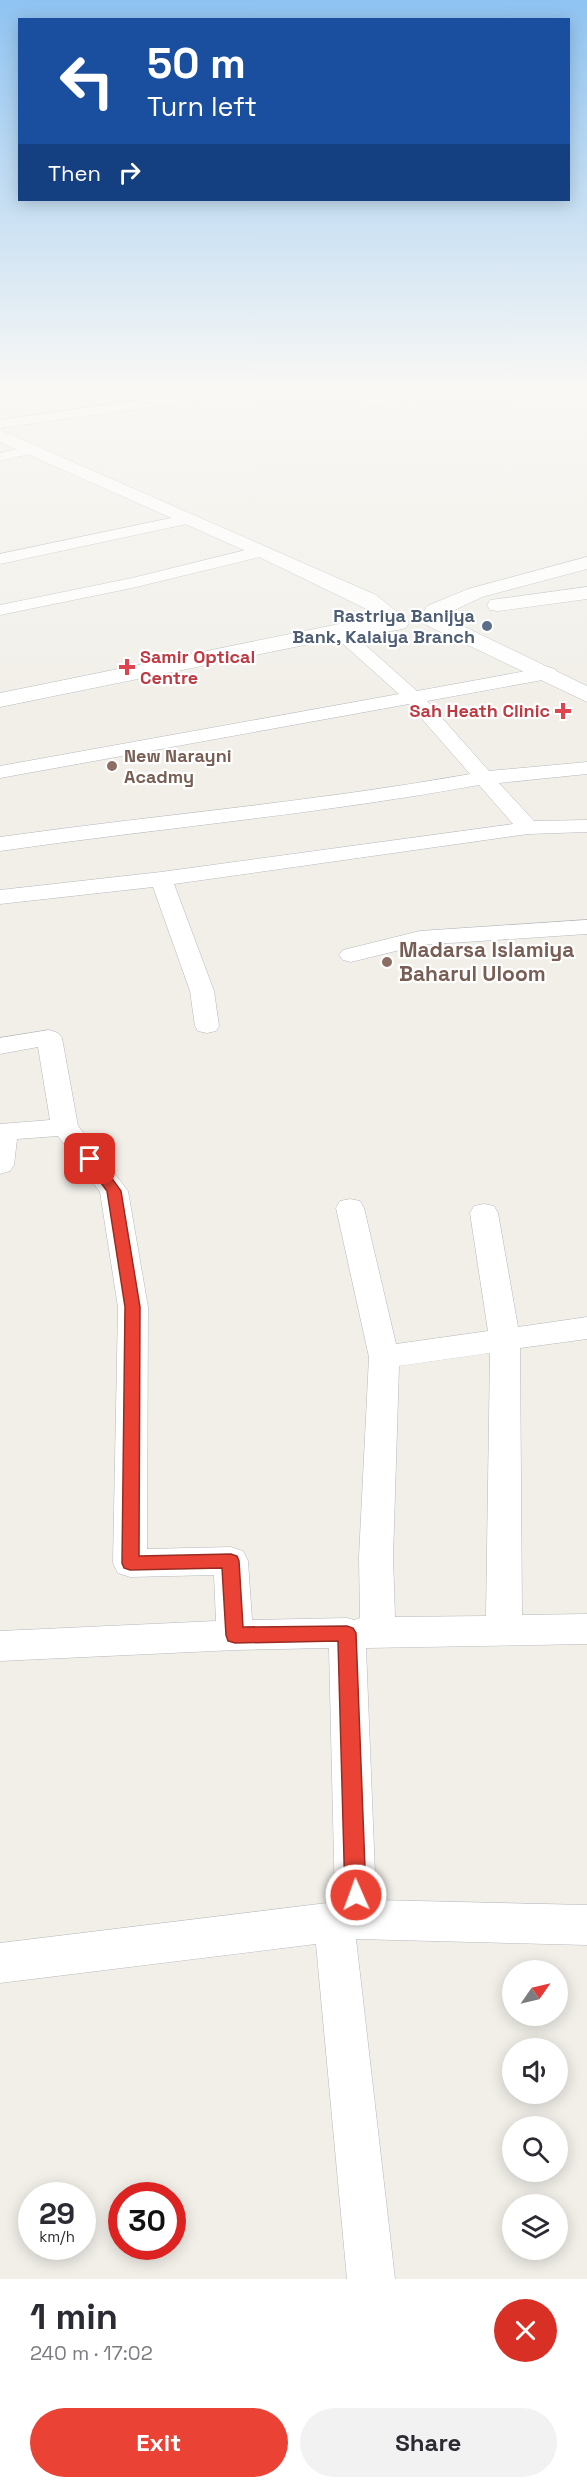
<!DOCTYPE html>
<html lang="en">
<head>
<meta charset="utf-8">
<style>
	:root { --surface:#fff; --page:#f2f2f3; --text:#2b2b33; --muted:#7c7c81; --accent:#ea4335 }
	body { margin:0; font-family:"Space Grotesk",sans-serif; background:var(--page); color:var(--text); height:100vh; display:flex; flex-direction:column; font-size:22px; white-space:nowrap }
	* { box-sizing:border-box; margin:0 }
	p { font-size:20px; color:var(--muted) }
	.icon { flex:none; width:33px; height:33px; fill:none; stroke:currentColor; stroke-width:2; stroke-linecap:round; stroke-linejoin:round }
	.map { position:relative; height:2279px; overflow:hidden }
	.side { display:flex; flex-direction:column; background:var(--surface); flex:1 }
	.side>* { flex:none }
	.top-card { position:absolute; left:18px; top:18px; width:552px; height:183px; border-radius:0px; box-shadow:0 3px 15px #0003; background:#1a4fa0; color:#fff; overflow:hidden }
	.needle { width:39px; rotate:56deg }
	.controls { position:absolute; left:502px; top:1960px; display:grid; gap:12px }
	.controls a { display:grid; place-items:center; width:66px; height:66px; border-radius:50%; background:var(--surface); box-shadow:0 3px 15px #0003; font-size:30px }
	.speed { position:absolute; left:18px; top:2182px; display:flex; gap:12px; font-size:30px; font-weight:700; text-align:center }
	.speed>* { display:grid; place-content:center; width:78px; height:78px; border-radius:50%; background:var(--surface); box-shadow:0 3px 15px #0003; line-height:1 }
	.speed small { font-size:15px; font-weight:400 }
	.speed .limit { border:9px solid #d22; background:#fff; color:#111 }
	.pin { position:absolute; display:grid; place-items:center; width:51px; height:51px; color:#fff; margin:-26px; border-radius:12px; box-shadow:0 3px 9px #0006 }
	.me { position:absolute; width:66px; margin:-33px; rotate:358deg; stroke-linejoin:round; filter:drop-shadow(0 0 4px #0008) }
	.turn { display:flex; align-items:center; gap:21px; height:126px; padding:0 30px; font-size:27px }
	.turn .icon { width:78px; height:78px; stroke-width:2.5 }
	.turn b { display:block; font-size:42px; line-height:51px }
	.then { display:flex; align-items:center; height:57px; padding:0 30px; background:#0003; gap:12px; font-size:22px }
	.round { display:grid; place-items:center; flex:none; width:63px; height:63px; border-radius:32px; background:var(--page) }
	.headline { display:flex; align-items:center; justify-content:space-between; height:102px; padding:0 30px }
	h1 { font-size:36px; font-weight:600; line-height:45px }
	.action { display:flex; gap:12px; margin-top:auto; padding:12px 30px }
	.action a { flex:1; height:69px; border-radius:36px; background:var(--accent); color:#fff; font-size:24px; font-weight:600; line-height:69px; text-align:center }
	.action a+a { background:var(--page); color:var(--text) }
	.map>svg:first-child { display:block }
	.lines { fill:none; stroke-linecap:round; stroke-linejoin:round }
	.street-casing { stroke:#b5b8bc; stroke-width:1 }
	.secondary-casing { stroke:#b6babf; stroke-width:1 }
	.street { fill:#fff; fill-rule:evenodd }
	.secondary { fill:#fff; fill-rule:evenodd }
	.route { fill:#ea4335; stroke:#982c22; stroke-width:1.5 }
	.service-dot { fill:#5c6f8a; stroke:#fff; stroke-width:2 }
	.health-dot { fill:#e0444e; stroke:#fff; stroke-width:2 }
	.education-dot { fill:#8d6e63; stroke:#fff; stroke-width:2 }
	.labels { text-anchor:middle; stroke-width:4.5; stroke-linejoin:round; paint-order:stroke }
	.far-service-label { font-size:18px; font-weight:bold; fill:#4e5e75; stroke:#fff; text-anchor:end }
	.far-health-label { font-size:18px; font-weight:bold; fill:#be3a42; stroke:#fff; text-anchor:start }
	.far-education-label { font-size:18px; font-weight:bold; fill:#785e54; stroke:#fff; text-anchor:start }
	.education-label { font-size:21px; font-weight:bold; fill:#785e54; stroke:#fff; text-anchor:start }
</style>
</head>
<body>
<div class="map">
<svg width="587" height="2279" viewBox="0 0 587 2279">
	<rect width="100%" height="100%" fill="#f1efe8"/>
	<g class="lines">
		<!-- street casing -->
		<g class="street-casing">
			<g id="street">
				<path d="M248,385H285L278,389L0,428V420Z"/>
				<path d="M477,385H527L520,389L369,404L362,400L369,396Z"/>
				<path d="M33,445L38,446L40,449L38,452L0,461V453Z"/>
				<path d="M190,514L196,516L198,519L196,522L0,564V554Z"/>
				<path d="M262,546L270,551L268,555L132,588L0,615V605L132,578Z"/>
				<path d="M339,626L345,627L417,691L548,667L555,669L557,673L555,677L548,679L427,701L489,771L587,762V774L499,783L534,821L587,820V832L528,834L174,884L214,991L219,1026L216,1031L207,1033L198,1031L195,1026L190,991L153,887L0,904V890L161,872L513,824L479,785C321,814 160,828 0,851V837C156,815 314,802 470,774L409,704L0,778V766L399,694L333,635L330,631L333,627Z"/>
				<path d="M587,920V934L420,945L351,962L343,960L339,955L343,950L420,931Z"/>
				<path d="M49,1030L58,1033L62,1038L78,1126L128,1191L148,1307L147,1549L231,1547L243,1551L248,1561L252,1620L347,1618L354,1620L360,1618L359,1557L369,1357L336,1208L340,1201L350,1199L360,1201L364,1208L396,1344L488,1331L470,1213L474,1206L484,1204L494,1206L498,1213L518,1327L587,1317V1339L520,1348L522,1615L587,1614V1644L366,1648L376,1900L587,1905V1945L356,1939L395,2279H347L316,1944L0,1983V1943L335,1902L329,1648L235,1650L0,1661V1631L216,1621L214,1575L130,1577L118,1573L113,1563L118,1307L100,1192L58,1136L17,1139L14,1165L10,1171L0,1174V1124L50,1120L38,1047L0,1054V1038ZM490,1353L486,1616L395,1617L393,1557L399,1366Z"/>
			</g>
		</g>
		<!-- secondary casing -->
		<g class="secondary-casing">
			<g id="secondary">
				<path d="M0,430L376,595L397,612L389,618H406L409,623L406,628L398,630L339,638L0,707V693L339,624L385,618L255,555L0,442Z"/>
				<path d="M587,557V569L482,597L442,616L587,686V702L426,625L423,620L427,615L424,611L427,606L468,589Z"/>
				<path d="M587,587V599L498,611L490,610L487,605L490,600L498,599Z"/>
			</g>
		</g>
		<!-- street -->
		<use href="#street" class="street"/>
		<!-- secondary -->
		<use href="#secondary" class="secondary"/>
	</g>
	<!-- sky -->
	<linearGradient id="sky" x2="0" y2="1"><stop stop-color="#8fc3f1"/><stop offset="0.55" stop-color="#f9f8f5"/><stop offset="1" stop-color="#f9f8f5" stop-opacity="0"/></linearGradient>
	<rect width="587" height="704" fill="url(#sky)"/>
	<!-- route -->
	<path class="route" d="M90,1154L95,1155L121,1191L140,1307L139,1556L231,1554L237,1556L239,1561L243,1627L347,1626L353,1628L356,1633L366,1895L363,1902L356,1905L348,1902L345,1895L338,1641L235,1643L228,1641L226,1635L222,1568L130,1570L124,1568L122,1563L125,1307L107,1191L83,1159Z"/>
	<!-- markers -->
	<circle class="service-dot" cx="487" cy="626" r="6"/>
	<g class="health-dot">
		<path d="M124 658h6v6h6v6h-6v6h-6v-6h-6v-6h6z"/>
		<path d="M560 702h6v6h6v6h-6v6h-6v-6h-6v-6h6z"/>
	</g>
	<g class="education-dot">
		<circle cx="112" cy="766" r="6"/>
		<circle cx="387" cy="962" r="6"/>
	</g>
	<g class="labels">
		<!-- far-service labels -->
		<g class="far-service-label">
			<text x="475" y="622">Rastriya Banijya<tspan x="475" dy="21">Bank, Kalaiya Branch</tspan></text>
		</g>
		<!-- far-health labels -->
		<g class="far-health-label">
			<text x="140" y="663">Samir Optical<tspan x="140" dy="21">Centre</tspan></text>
			<text x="550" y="717" text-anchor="end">Sah Heath Clinic</text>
		</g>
		<!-- far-education labels -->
		<g class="far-education-label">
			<text x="124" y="762">New Narayni<tspan x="124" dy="21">Acadmy</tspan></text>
		</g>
		<!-- education labels -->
		<g class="education-label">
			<text x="399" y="957">Madarsa Islamiya<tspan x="399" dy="24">Baharul Uloom</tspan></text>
		</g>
	</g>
</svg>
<div class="controls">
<a><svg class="needle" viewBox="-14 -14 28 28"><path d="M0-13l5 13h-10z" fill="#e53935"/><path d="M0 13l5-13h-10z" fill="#7c7c81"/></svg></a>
<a><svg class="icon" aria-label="sound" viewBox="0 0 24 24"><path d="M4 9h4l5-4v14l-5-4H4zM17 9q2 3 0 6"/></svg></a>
<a><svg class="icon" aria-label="search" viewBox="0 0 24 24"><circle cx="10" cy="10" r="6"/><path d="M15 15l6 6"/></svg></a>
<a><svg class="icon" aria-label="layers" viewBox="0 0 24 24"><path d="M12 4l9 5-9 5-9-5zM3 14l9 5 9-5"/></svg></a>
</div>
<div class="speed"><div>29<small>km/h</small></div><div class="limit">30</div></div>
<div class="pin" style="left:90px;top:1159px;background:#d93025"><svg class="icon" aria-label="arrive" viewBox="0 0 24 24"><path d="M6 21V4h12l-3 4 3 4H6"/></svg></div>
<svg class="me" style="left:356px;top:1895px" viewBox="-20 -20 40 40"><circle r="17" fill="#ea4335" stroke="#fff" stroke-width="3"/><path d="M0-11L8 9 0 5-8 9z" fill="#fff"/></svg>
<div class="top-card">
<div class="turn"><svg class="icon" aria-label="left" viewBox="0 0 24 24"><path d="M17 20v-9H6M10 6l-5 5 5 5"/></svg><div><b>50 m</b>Turn left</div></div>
<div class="then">Then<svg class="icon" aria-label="right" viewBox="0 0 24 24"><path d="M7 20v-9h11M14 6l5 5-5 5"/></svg></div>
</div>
</div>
<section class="side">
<div class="headline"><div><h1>1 min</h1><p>240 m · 17:02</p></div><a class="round" style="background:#d93025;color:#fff"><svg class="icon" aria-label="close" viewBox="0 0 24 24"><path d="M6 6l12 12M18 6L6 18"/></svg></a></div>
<div class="action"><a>Exit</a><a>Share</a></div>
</section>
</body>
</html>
